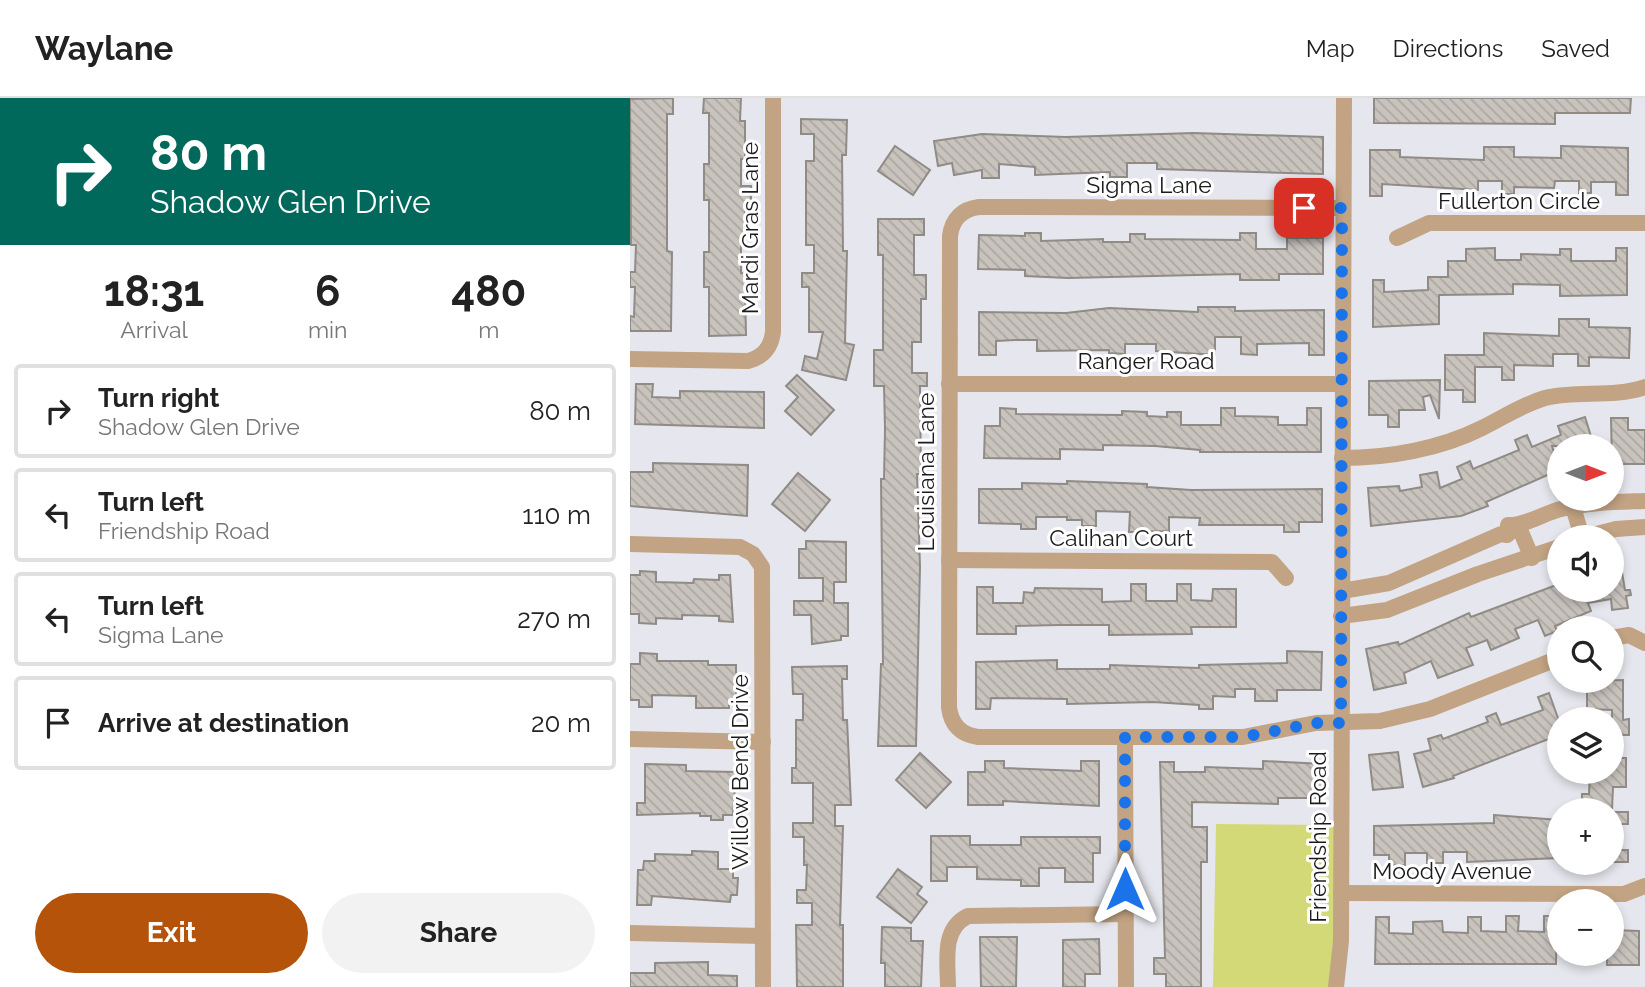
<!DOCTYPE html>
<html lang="en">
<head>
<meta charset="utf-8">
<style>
	:root { --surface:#fff; --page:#f2f2f2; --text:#222; --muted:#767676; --line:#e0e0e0; --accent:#b45309 }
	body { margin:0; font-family:Raleway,sans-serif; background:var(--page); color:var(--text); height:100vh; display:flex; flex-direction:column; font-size:26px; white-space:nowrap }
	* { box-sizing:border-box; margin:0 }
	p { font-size:23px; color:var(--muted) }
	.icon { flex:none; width:38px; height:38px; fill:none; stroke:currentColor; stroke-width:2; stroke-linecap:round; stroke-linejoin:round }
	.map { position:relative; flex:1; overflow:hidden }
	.sheet { display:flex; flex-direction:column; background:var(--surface); width:630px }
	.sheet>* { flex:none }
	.hud { background:#00695c; color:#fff; overflow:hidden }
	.needle { width:46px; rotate:90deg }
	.fabs { position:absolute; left:917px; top:336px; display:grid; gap:14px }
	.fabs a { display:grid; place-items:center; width:77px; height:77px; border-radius:50%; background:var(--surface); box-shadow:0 4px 10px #0003; font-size:35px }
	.pin { position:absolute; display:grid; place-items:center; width:60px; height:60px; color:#fff; margin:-30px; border-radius:14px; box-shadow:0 4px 10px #0006 }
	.me { position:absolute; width:77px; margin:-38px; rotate:0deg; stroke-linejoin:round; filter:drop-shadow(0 0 5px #0008) }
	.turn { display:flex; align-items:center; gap:24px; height:147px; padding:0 35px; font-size:32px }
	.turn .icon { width:91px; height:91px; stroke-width:2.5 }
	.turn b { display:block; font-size:49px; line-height:60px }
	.eta { display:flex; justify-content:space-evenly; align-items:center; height:119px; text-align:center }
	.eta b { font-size:42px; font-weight:700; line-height:49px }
	.action { display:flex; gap:14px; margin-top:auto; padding:14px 35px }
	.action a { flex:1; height:80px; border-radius:42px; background:var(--accent); color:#fff; font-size:28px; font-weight:700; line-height:80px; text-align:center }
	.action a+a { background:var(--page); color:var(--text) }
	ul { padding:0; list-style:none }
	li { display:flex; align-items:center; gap:21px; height:94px; margin:0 14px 10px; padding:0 21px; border:4px solid var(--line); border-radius:7px }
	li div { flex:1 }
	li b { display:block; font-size:26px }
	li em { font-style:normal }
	header { display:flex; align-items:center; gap:42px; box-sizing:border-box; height:98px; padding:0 35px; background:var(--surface); border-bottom:2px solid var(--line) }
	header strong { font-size:33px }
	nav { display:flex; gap:38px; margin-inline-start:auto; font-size:24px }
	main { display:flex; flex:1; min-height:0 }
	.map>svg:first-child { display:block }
	.park { fill:#d3d977 }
	.building { fill:url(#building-back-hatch); stroke:#918b86; stroke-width:2 }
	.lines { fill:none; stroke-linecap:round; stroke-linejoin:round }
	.minor { stroke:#c2a383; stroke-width:16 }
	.route { stroke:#1a73e8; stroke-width:12; stroke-dasharray:0 21.6 }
	.labels { text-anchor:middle; stroke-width:6; stroke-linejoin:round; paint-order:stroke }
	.street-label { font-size:23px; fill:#1b1b1d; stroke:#fff }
</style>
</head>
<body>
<header>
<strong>Waylane</strong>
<nav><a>Map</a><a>Directions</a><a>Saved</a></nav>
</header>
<main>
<section class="sheet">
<div class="hud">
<div class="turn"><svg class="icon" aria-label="right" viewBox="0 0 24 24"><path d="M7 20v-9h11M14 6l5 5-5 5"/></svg><div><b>80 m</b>Shadow Glen Drive</div></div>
</div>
<div class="eta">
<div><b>18:31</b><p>Arrival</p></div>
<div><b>6</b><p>min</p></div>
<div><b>480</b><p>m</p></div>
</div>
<ul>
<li><svg class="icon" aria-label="right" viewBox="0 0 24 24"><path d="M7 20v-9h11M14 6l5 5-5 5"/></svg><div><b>Turn right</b><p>Shadow Glen Drive</p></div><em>80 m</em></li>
<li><svg class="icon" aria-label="left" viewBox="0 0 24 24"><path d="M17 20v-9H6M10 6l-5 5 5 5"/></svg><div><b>Turn left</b><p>Friendship Road</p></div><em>110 m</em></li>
<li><svg class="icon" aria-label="left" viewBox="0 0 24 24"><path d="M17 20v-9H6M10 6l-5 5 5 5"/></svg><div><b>Turn left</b><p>Sigma Lane</p></div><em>270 m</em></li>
<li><svg class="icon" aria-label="arrive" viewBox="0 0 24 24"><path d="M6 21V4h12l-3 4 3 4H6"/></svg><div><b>Arrive at destination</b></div><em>20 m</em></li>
</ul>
<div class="action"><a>Exit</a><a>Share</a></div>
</section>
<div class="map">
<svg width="1015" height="889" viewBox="0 0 1015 889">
	<defs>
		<pattern id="building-back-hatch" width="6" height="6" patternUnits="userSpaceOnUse" patternTransform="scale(1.75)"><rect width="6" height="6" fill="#c9c3be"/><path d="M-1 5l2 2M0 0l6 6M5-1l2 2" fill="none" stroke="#aca7a3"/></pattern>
	</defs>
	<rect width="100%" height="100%" fill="#e6e7ee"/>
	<!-- park -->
	<path class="park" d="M586,726L704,727V832L700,889H583Z"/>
	<!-- building -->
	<g class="building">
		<path d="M43,0V16H37V153L42,154L41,233H0V218L4,219L5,189H0V174H5L6,147H1L0,1Z"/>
		<path d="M74,0H111L110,23H115V61H111V88H121V103H115V148H111V175L121,176V190H115L116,237L79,238V189H74V154H79V102H74V66H79V15H73Z"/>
		<path d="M744,0H1001L1000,15H925V26L744,25Z"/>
		<path d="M171,21L217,22L216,57H212L213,153H217L215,245L224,247L216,282L172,272L175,258L187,261L193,234H179V189H172V175H184V147H176V63H184V36H171Z"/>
		<path d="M563,35L693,39V76L527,71V65H497V79H480V74L405,77V69L369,66V80H352V72L324,77L322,65L308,68L304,43L352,36L436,39Z"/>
		<path d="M265,48L300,72L283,97L248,73Z"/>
		<path d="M931,48L998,50V97H986V84H961V95H949V83H925L924,90L884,89V96H872V83H848V92L752,86V98H740V52H770V59L854,62V49H884V59L931,60Z"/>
		<path d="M248,121H294V137H284V177H296V201H291V244H282V275H297V288H290L291,376H287L290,469L286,648H248L251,566H253L251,381H254L255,331L254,288H244V252H253V157H248Z"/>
		<path d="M395,135H411V143L473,141V144H500V136H515V141L610,142V135H626V151H657V140H693V176H649V182H610V176L438,180L395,178V172L348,171L349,137L395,138Z"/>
		<path d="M865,150V162H891V156L930,157V151H941V163H986V150H997V197L930,198V187L883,186V196L809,197V226L743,229V182H754V194L798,192V179H818V163H836V151Z"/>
		<path d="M568,209H605V213L694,212V257H679V245L627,246V257L611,256V239H585V257L526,253V246H495V256L479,255V252L407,253V242H385L366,243V257H349V214L436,215L479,210L568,214Z"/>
		<path d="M929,221H959V229L1000,230L999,260L959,259V268H948V256H923V268L884,267V282H872V269H845V304H833V292H815V257H854V235L929,238Z"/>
		<path d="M167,277L204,312L181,337L155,313L168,299L156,288Z"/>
		<path d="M810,282L809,321L800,297L793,299L795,312H769V329H758V317H739V283Z"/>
		<path d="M6,286H23L22,299L50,300V293L134,294V330L5,326Z"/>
		<path d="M370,310L386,311V316L492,317V313L517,314V318L537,319V314H551V327H591V310H605V318L648,319V327H677V310H691V354H570V352L525,348L473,347V352L430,351V361L354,360L355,328H370Z"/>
		<path d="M955,319L964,348H922L929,372L856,404L858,408L831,418L741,428L738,390L769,388L770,393L792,389L790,377L807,374L810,390L832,381L827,369L840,363L843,371L889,352L885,342L897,337L902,349L931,337L928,328Z"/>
		<path d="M981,320H998V332H1015V366H982Z"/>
		<path d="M23,365L118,367L117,418L0,408V374H23Z"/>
		<path d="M168,375L200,402L175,433L142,406Z"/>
		<path d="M437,383L517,386V389L561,392L692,391V424H669V434H654V427H569L570,420L539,419V433L499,434L500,414L466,413V428H452V422H437V419H406V431H391V426L349,425V391H392V385L437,386Z"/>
		<path d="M176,443L216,444V484H204V505H218V538H211V542L182,546L181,517H164V503H193V480H169V451H176Z"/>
		<path d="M987,445L995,492H1000L1001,497L996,498L998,510L982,512L981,501L958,505L961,513L925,528L927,533L915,538L908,522L885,531L889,540L861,552L857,542L836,550L843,567L808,580L801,563L774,575L776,585L744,592L736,551L768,544L769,547L839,515L841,519L929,486V492H982V446Z"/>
		<path d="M10,473L26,474V484L63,485L64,481L89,482V477H100L103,524L89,523V518L52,517V521L26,520V526L9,525V516H0V477H10Z"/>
		<path d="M501,486H516V503H547V486H561V502L582,503L583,491H606V529H561L562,536L479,537V527H428L386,528V536H347V489H363V505H393L394,494L404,495L405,490L472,491V504L501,503Z"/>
		<path d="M657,553L692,554L691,592H647V603H625V591H605V599L583,598V611H569V607L523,604L437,606V601L361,600L360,611H346V564L427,562V571H480V567L569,570V567L657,565Z"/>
		<path d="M10,555L27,556V563H78V567H106V603H99V610H66V598L22,597V609H9V602H0V566H10Z"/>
		<path d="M217,568V581H212L213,622H217L221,707H205V728H213L210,827H213V889H167L166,827H182V805H167V792H176L177,767H174V739H163V725H183V685H162V670H166V622H173V596H163L162,569Z"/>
		<path d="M993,582V622L999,621V637H982V612L957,611V583Z"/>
		<path d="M919,595L929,623V637L823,678L824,680L793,689L784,656L801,652L798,641L811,637L813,641L858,624L856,619L866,615L871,627L913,612L908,599Z"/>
		<path d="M768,654L773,689L743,692L739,657Z"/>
		<path d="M290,655L321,684L296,710L266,682Z"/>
		<path d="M982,660H996V689H983L982,712H952V696H959L960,674H982Z"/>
		<path d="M355,663H374V670L451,673V663H469V708L373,703V707H338V674H355Z"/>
		<path d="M633,663L693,666V700H648V706L562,704V729H577V764H571V889H536V876H524V860H535L530,664H544V674H575V669L633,671Z"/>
		<path d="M15,666L56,667V673L106,674L103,717H93V722H81V718H70V715L7,717V705H15Z"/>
		<rect x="982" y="714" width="16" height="12"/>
		<path d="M864,717L929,722V760L837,764V754H813V765H797V755H775V767H759V757H744V728L864,725Z"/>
		<path d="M301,738H340V747H391V739H470V755H463V784H435V770H409V788H391V782L347,781V769H317V783H301Z"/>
		<rect x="982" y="752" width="16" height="12"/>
		<path d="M62,753L88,754V771H103V780H108L107,797H101L100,804L22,798L21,807H7L8,772H13L14,763H25V756L62,757Z"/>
		<path d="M268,771L292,789L287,796L297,804L281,825L247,799Z"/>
		<path d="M876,818H889L888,833L914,834V818H927L926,866H745L746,819H759V835L783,836V824L812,823L813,834L838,835V819H851V833L876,834Z"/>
		<path d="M252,829L281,830V843H293L291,889H255V865H251Z"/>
		<path d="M982,832L1009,833V867H977V856H982Z"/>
		<path d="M350,839H387L386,889H351Z"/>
		<path d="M469,841L470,876H455V889H433V842Z"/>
		<path d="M78,864V877L107,878V889H0V875H25V865Z"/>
	</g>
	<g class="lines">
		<!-- minor -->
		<g class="minor">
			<path d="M712,110L349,109C332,111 322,121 320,138L319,609C321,627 331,637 348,639H613L686,625L750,623L800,611L929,560"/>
			<path d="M767,140L799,125H1015"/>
			<path d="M0,261L118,263C133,259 141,250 143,234V0"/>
			<path d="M319,286H712"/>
			<path d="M712,360C759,360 810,351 852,330C873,320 891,307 915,300C947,292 983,300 1015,289"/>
			<path d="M943,409L952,439"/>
			<path d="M878,427C895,428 914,415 931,411C959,404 987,404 1015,403"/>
			<path d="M888,427L902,460"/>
			<path d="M955,439L986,431L1015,429"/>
			<path d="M0,446L110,449L123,456L132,469L133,889"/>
			<path d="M319,462L642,464L656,480"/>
			<path d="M712,493L759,485L871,436L877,437L886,428"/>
			<path d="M711,518L757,512L848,476L929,449"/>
			<path d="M982,540L999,537L1015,545"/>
			<path d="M495,639L496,889"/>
			<path d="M0,641L133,644"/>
			<path d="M711,795L994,796L1015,788"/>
			<path d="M0,835L133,838"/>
			<path d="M318,889C318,864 311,831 338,818L495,816"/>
			<path d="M706,889L711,843L714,0"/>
		</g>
	</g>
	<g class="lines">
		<!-- route -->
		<path class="route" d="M495,791V639H613L686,625H711L712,110H674"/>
	</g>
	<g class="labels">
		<!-- street labels -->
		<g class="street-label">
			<text x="519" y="95">Sigma Lane</text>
			<text x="889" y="111">Fullerton Circle</text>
			<text transform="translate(120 130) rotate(-90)" y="8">Mardi Gras Lane</text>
			<text x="516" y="271">Ranger Road</text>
			<text transform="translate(296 374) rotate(-90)" y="8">Louisiana Lane</text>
			<text x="491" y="448">Calihan Court</text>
			<text transform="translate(110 674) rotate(-90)" y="8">Willow Bend Drive</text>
			<text transform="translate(688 739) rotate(-90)" y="8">Friendship Road</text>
			<text x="822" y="781">Moody Avenue</text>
		</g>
	</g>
</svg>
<div class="fabs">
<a><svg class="needle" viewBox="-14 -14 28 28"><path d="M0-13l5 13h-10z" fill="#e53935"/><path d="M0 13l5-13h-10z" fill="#767676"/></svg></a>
<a><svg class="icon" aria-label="sound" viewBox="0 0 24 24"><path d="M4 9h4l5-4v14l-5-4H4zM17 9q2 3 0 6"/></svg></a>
<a><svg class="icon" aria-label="search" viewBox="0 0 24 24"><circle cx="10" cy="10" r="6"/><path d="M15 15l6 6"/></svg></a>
<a><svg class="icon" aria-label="layers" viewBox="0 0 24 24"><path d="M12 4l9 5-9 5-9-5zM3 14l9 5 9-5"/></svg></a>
<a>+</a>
<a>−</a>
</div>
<div class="pin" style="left:674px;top:110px;background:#d93025"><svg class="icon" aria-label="arrive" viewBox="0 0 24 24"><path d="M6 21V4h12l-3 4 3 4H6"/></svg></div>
<svg class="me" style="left:495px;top:791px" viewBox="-20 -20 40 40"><path d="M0-17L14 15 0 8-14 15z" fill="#1a73e8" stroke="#fff" stroke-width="4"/></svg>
</div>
</main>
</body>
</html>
